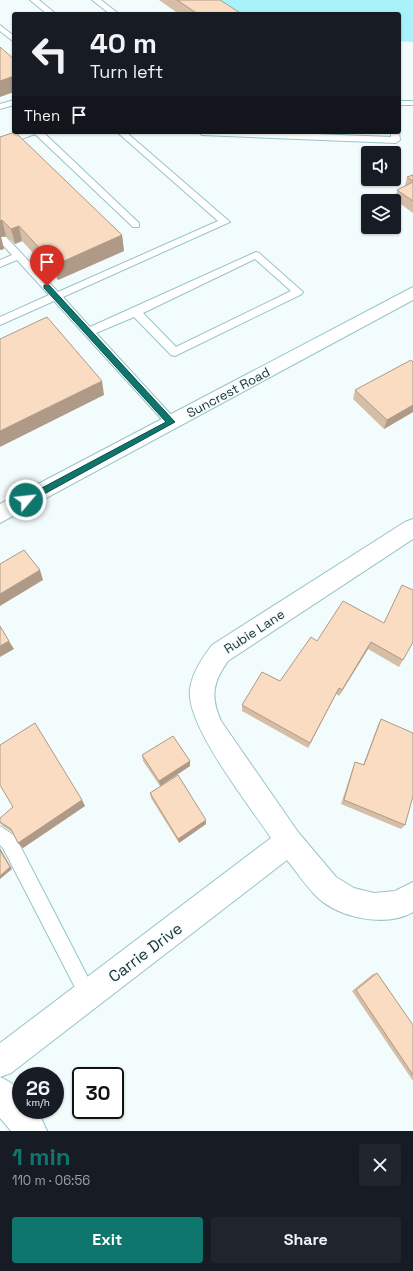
<!DOCTYPE html>
<html lang="en">
<head>
<meta charset="utf-8">
<style>
	:root { --surface:#171b24; --page:#20242c; --text:#f1f3f6; --muted:#9ea1a6; --accent:#0f766e }
	body { margin:0; font-family:"Space Grotesk",sans-serif; background:var(--page); color:var(--text); height:100vh; display:flex; flex-direction:column; font-size:15px; white-space:nowrap }
	* { box-sizing:border-box; margin:0 }
	p { font-size:13px; color:var(--muted) }
	.icon { flex:none; width:22px; height:22px; fill:none; stroke:currentColor; stroke-width:2; stroke-linecap:round; stroke-linejoin:round }
	.map { position:relative; height:1131px; overflow:hidden }
	.sheet { display:flex; flex-direction:column; background:var(--surface); flex:1 }
	.sheet>* { flex:none }
	.banner { position:absolute; left:12px; top:12px; width:389px; height:122px; border-radius:4px; box-shadow:0 1px 3px #0004; background:#171b24; color:var(--text); overflow:hidden }
	.controls { position:absolute; left:361px; top:146px; display:grid; gap:8px }
	.controls a { display:grid; place-items:center; width:40px; height:40px; border-radius:4px; background:var(--surface); box-shadow:0 1px 3px #0004; font-size:20px }
	.speed { position:absolute; left:12px; top:1067px; display:flex; gap:8px; font-size:20px; font-weight:700; text-align:center }
	.speed>* { display:grid; place-content:center; width:52px; height:52px; border-radius:50%; background:var(--surface); box-shadow:0 1px 3px #0004; line-height:1 }
	.speed small { font-size:10px; font-weight:400 }
	.speed .limit { border:2px solid #111; border-radius:6px; background:#fff; color:#111 }
	.pin { position:absolute; display:grid; place-items:center; width:34px; height:34px; color:#fff; margin:-41px -17px; border-radius:50% 50% 50% 0; rotate:-45deg; box-shadow:0 0 4px #0007 }
	.pin .icon { rotate:45deg }
	.me { position:absolute; width:44px; margin:-22px; rotate:62deg; stroke-linejoin:round; filter:drop-shadow(0 0 3px #0008) }
	.turn { display:flex; align-items:center; gap:14px; height:84px; padding:0 12px; font-size:18px }
	.turn .icon { width:52px; height:52px; stroke-width:2.5 }
	.turn b { display:block; font-size:28px; line-height:34px }
	.then { display:flex; align-items:center; height:38px; padding:0 12px; background:#0003; gap:8px; font-size:15px }
	.round { display:grid; place-items:center; flex:none; width:42px; height:42px; border-radius:4px; background:var(--page) }
	.headline { display:flex; align-items:center; justify-content:space-between; height:68px; padding:0 12px }
	h1 { font-size:24px; font-weight:700; line-height:30px; color:var(--accent) }
	.button { display:flex; gap:8px; margin-top:auto; padding:8px 12px }
	.button a { flex:1; height:46px; border-radius:4px; background:var(--accent); color:#fff; font-size:16px; font-weight:700; line-height:46px; text-align:center }
	.button a+a { background:var(--page); color:var(--text) }
	.map>svg:first-child { display:block }
	.green { fill:#a9f2fc }
	.lines { fill:none; stroke-linecap:round; stroke-linejoin:round }
	.service-casing { stroke:#97c4ca; stroke-width:2 }
	.minor-casing { stroke:#97c4ca; stroke-width:2 }
	.primary-casing { stroke:#97c4ca; stroke-width:2 }
	.service { fill:#fff; fill-rule:evenodd }
	.minor { fill:#fff; fill-rule:evenodd }
	.primary { fill:#fff; fill-rule:evenodd }
	.wall { fill:#d6bda6 }
	.shaded-wall { fill:#ae9a87 }
	.building { fill:#f9dcc1; stroke:#ae9a87 }
	.route { fill:#0f766e; stroke:#0a4d48 }
	.labels { text-anchor:middle; stroke-width:3; stroke-linejoin:round; paint-order:stroke }
	.street-label { font-size:13px; fill:#1c2e30; stroke:#f3fcfd }
	.near-street-label { font-size:16px; fill:#1c2e30; stroke:#f3fcfd }
</style>
</head>
<body>
<div class="map">
<svg width="413" height="1131" viewBox="0 0 413 1131">
	<rect width="100%" height="100%" fill="#f3fcfd"/>
	<!-- green -->
	<path class="green" d="M217,0H413V42L399,41V14H240Z"/>
	<g class="lines">
		<!-- service casing -->
		<g class="service-casing">
			<g id="service">
				<path d="M30,0H39L56,14H47Z"/>
				<path d="M92,0H101L119,14H110Z"/>
				<path d="M0,25L14,36V42L0,31Z"/>
				<path d="M14,100V105L0,109V104Z"/>
				<rect x="399" y="101" width="14" height="4"/>
				<path d="M24,132H43L139,223V227H133L35,134L0,147V141Z"/>
				<path d="M117,132H126L230,222L63,297L90,327L256,252L259,253L303,292L302,294L175,356L171,355L134,317L96,333L175,419L177,422L175,425H167L54,301L0,325V317L49,295L17,260L0,267V260L12,255L0,242V237H6L58,292L218,221ZM255,259L291,291L176,347L143,313Z"/>
				<path d="M198,132H265L391,137V132H399L400,140L396,143L202,135Z"/>
				<path d="M0,826L15,836L94,989L97,995L94,1001L88,1004L82,1001L3,848L0,845Z"/>
			</g>
		</g>
		<!-- minor casing -->
		<g class="minor-casing">
			<g id="minor">
				<path d="M413,287V300L0,523V504Z"/>
				<path d="M413,519V539L228,661C213,682 210,696 221,721L298,832L336,877L354,888L374,893L395,891L413,882V912C386,928 338,918 316,896C305,885 296,871 287,860L11,1073L0,1077V1043L271,838C250,806 185,725 190,689C192,673 202,658 212,645L405,522Z"/>
			</g>
		</g>
		<!-- primary casing -->
		<g class="primary-casing">
			<path id="primary" d="M0,1077C18,1085 21,1091 21,1110H34L42,1120L47,1131H11L0,1118Z"/>
		</g>
		<!-- service -->
		<use href="#service" class="service"/>
		<!-- minor -->
		<use href="#minor" class="minor"/>
		<!-- primary -->
		<use href="#primary" class="primary"/>
	</g>
	<!-- wall -->
	<g class="wall">
		<path d="M159,0H220L242,14H179Z"/>
		<path d="M0,137L122,235L124,251L58,280L22,241L15,244L6,236L1,237L4,249L0,250Z"/>
		<path d="M413,175V213L395,200L397,190L405,186L407,177Z"/>
		<path d="M413,362V412L384,429L353,399L355,390Z"/>
		<path d="M317,641L413,642L399,667L368,649L339,696L336,694L308,748L242,711V705L280,681Z"/>
		<path d="M381,719L405,825L401,829L341,804L353,767L355,762L363,765L378,725Z"/>
		<path d="M142,755L190,761V766L160,786L143,761Z"/>
		<path d="M150,793L206,824L179,843L151,798Z"/>
		<path d="M82,800L85,806L23,848L18,843L12,832L3,826L0,823V818Z"/>
		<path d="M377,973L413,1025V1081L352,991L373,974Z"/>
	</g>
	<!-- shaded-wall -->
	<g class="shaded-wall">
		<path d="M14,76V92L0,97V81Z"/>
		<path d="M2,220L6,236L1,237L4,249L0,250V221Z"/>
		<path d="M19,226L22,241L15,244L11,229Z"/>
		<path d="M122,235L124,251L58,280L55,265Z"/>
		<path d="M102,381L104,395L0,447V431Z"/>
		<path d="M413,405V412L384,429L387,420Z"/>
		<path d="M40,570L43,580L0,606V594Z"/>
		<path d="M9,641L14,649L0,657V646Z"/>
		<path d="M371,642L368,649L339,696L342,690Z"/>
		<path d="M339,688L336,694L308,748L310,743Z"/>
		<path d="M190,761V766L160,786L159,781Z"/>
		<path d="M82,800L85,806L23,848L18,843Z"/>
		<path d="M206,820V824L179,843L178,839Z"/>
		<path d="M0,848L12,869L0,879Z"/>
	</g>
	<!-- building -->
	<g class="building">
		<path d="M177,0H220L242,14H198Z"/>
		<path d="M0,47L14,59V76L0,81Z"/>
		<path d="M15,132L122,235L55,265L19,226L11,229L2,220L0,221V137Z"/>
		<path d="M413,175V181L407,177Z"/>
		<path d="M413,182V201L397,190Z"/>
		<path d="M47,317L102,381L0,431V339Z"/>
		<path d="M411,360L413,362V405L387,420L355,390Z"/>
		<path d="M24,550L40,570L0,594V564Z"/>
		<path d="M402,585L413,590V642L403,660L371,642L342,690L339,688L310,743L242,705L262,672L280,681L311,637L317,641L343,601L384,623Z"/>
		<path d="M0,626L9,641L0,646Z"/>
		<path d="M381,719L413,733V796L405,825L344,800L355,762L364,765Z"/>
		<path d="M35,723L82,800L18,843L11,829L0,822V818L13,807L0,785V745Z"/>
		<path d="M173,736L190,761L159,781L142,755Z"/>
		<path d="M178,775L206,820L178,839L150,793Z"/>
		<path d="M0,850L10,867L0,876Z"/>
		<path d="M377,973L413,1025V1075L356,990Z"/>
	</g>
	<!-- route -->
	<path class="route" d="M44,285H49L175,422L26,504L22,500L23,498L166,422L44,288Z"/>
	<g class="labels">
		<!-- street labels -->
		<g class="street-label">
			<text transform="translate(228 392) rotate(-28)" y="5">Suncrest Road</text>
			<text transform="translate(254 631) rotate(-33)" y="5">Rubie Lane</text>
		</g>
		<!-- near-street labels -->
		<g class="near-street-label">
			<text transform="translate(145 952) rotate(-37)" y="6">Carrie Drive</text>
		</g>
	</g>
</svg>
<div class="controls">
<a><svg class="icon" aria-label="sound" viewBox="0 0 24 24"><path d="M4 9h4l5-4v14l-5-4H4zM17 9q2 3 0 6"/></svg></a>
<a><svg class="icon" aria-label="layers" viewBox="0 0 24 24"><path d="M12 4l9 5-9 5-9-5zM3 14l9 5 9-5"/></svg></a>
</div>
<div class="speed"><div>26<small>km/h</small></div><div class="limit">30</div></div>
<div class="pin" style="left:47px;top:286px;background:#d93025"><svg class="icon" aria-label="arrive" viewBox="0 0 24 24"><path d="M6 21V4h12l-3 4 3 4H6"/></svg></div>
<svg class="me" style="left:26px;top:500px" viewBox="-20 -20 40 40"><circle r="17" fill="#0f766e" stroke="#fff" stroke-width="3"/><path d="M0-11L8 9 0 5-8 9z" fill="#fff"/></svg>
<div class="banner">
<div class="turn"><svg class="icon" aria-label="left" viewBox="0 0 24 24"><path d="M17 20v-9H6M10 6l-5 5 5 5"/></svg><div><b>40 m</b>Turn left</div></div>
<div class="then">Then<svg class="icon" aria-label="arrive" viewBox="0 0 24 24"><path d="M6 21V4h12l-3 4 3 4H6"/></svg></div>
</div>
</div>
<section class="sheet">
<div class="headline"><div><h1>1 min</h1><p>110 m · 06:56</p></div><a class="round"><svg class="icon" aria-label="close" viewBox="0 0 24 24"><path d="M6 6l12 12M18 6L6 18"/></svg></a></div>
<div class="button"><a>Exit</a><a>Share</a></div>
</section>
</body>
</html>
